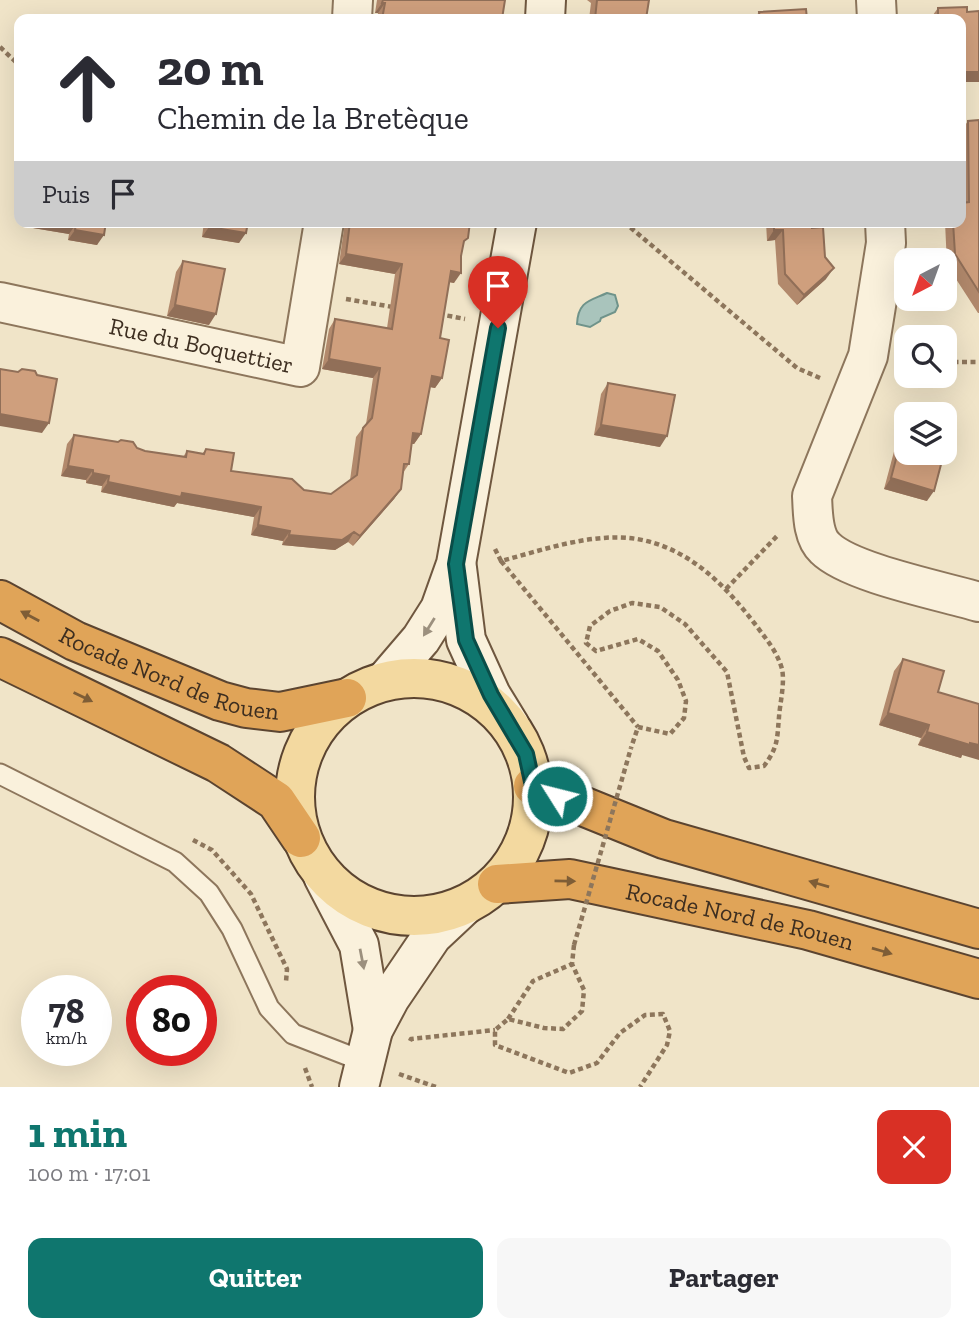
<!DOCTYPE html>
<html lang="fr">
<head>
<meta charset="utf-8">
<style>
	:root { --surface:#fff; --page:#f7f7f7; --text:#2b2b33; --muted:#7c7c81; --accent:#0f766e }
	body { margin:0; font-family:"Zilla Slab",serif; background:var(--page); color:var(--text); height:100vh; display:flex; flex-direction:column; font-size:26px; white-space:nowrap }
	* { box-sizing:border-box; margin:0 }
	p { font-size:23px; color:var(--muted) }
	.icon { flex:none; width:38px; height:38px; fill:none; stroke:currentColor; stroke-width:2; stroke-linecap:round; stroke-linejoin:round }
	.map { position:relative; height:1087px; overflow:hidden }
	.details { display:flex; flex-direction:column; background:var(--surface); flex:1 }
	.details>* { flex:none }
	.guide { position:absolute; left:14px; top:14px; width:952px; height:214px; border-radius:14px; box-shadow:0 7px 28px #0002; background:#fff; color:var(--text); overflow:hidden }
	.needle { width:46px; rotate:221deg }
	.controls { position:absolute; left:894px; top:248px; display:grid; gap:14px }
	.controls a { display:grid; place-items:center; width:63px; height:63px; border-radius:14px; background:var(--surface); box-shadow:0 7px 28px #0002; font-size:35px }
	.speed { position:absolute; left:21px; top:975px; display:flex; gap:14px; font-size:35px; font-weight:700; text-align:center }
	.speed>* { display:grid; place-content:center; width:91px; height:91px; border-radius:50%; background:var(--surface); box-shadow:0 7px 28px #0002; line-height:1 }
	.speed small { font-size:18px; font-weight:400 }
	.speed .limit { border:10px solid #d22; background:#fff; color:#111 }
	.pin { position:absolute; display:grid; place-items:center; width:60px; height:60px; color:#fff; margin:-72px -30px; border-radius:50% 50% 50% 0; rotate:-45deg; box-shadow:0 0 7px #0007 }
	.pin .icon { rotate:45deg }
	.me { position:absolute; width:77px; margin:-38px; rotate:306deg; stroke-linejoin:round; filter:drop-shadow(0 0 5px #0008) }
	.turn { display:flex; align-items:center; gap:24px; height:147px; padding:0 28px; font-size:32px }
	.turn .icon { width:91px; height:91px; stroke-width:2.5 }
	.turn b { display:block; font-size:49px; line-height:60px }
	.then { display:flex; align-items:center; height:66px; padding:0 28px; background:#0003; gap:14px; font-size:26px }
	.round { display:grid; place-items:center; flex:none; width:74px; height:74px; border-radius:14px; background:var(--page) }
	.overview { display:flex; align-items:center; justify-content:space-between; height:119px; padding:0 28px }
	h1 { font-size:42px; font-weight:800; line-height:52px; color:var(--accent) }
	.primary-button { display:flex; gap:14px; margin-top:auto; padding:14px 28px }
	.primary-button a { flex:1; height:80px; border-radius:14px; background:var(--accent); color:#fff; font-size:28px; font-weight:800; line-height:80px; text-align:center }
	.primary-button a+a { background:var(--page); color:var(--text) }
	.map>svg:first-child { display:block }
	.water { fill:#a9c4bc; stroke:#6f938a; stroke-width:2 }
	.lines { fill:none; stroke-linecap:round; stroke-linejoin:round }
	.lane-casing { stroke:#8d765c; stroke-width:23 }
	.street-casing { stroke:#8d765c; stroke-width:42 }
	.secondary-casing { stroke:#6f573f; stroke-width:42 }
	.primary-casing { stroke:#5b4430; stroke-width:42 }
	.highway-casing { stroke:#5b4430; stroke-width:42 }
	.path { stroke:#8d765c; stroke-width:4.5; stroke-dasharray:5 3.5; stroke-linecap:butt }
	.lane { stroke:#faf1dc; stroke-width:19 }
	.street { stroke:#faf1dc; stroke-width:38 }
	.secondary { stroke:#faf1dc; stroke-width:38 }
	.primary { stroke:#f3d9a0; stroke-width:38 }
	.highway { stroke:#e0a458; stroke-width:38 }
	.path-bridge { stroke:#8d765c; stroke-width:4.5; stroke-dasharray:5 3.5; stroke-linecap:butt }
	.wall { fill:#b2896c }
	.shaded-wall { fill:#916f58 }
	.building { fill:#cf9f7d; stroke:#916f58; stroke-width:2 }
	.oneway { fill:#7e5d36 }
	.oneway2 { fill:#9c907e }
	.route-casing { stroke:#0a4d48; stroke-width:18 }
	.route { stroke:#0f766e; stroke-width:12 }
	.labels { text-anchor:middle; stroke-width:6; stroke-linejoin:round; paint-order:stroke }
	.street-label { font-size:24px; fill:#3d2e20; stroke:#f7eed8 }
</style>
</head>
<body>
<div class="map">
<svg width="979" height="1087" viewBox="0 0 979 1087">
	<rect width="100%" height="100%" fill="#f0e4c8"/>
	<!-- water -->
	<path class="water" d="M607,293L615,295L618,306L615,312L601,318L600,321L590,327L577,324C578,301 590,301 607,293Z"/>
	<g class="lines">
		<!-- lane casing -->
		<g class="lane-casing">
			<path id="lane" d="M0,774L175,862L209,893L232,929L269,1008L293,1034L365,1062"/>
		</g>
		<!-- street casing -->
		<g class="street-casing">
			<g id="street">
				<path d="M876,0L877,19"/>
				<path d="M352,19L353,0"/>
				<path d="M885,222L886,243L868,356L812,496C813,512 812,536 825,548C850,573 942,591 979,602"/>
				<path id="s1" d="M0,302L300,367L324,222"/>
			</g>
		</g>
		<!-- secondary casing -->
		<g class="secondary-casing">
			<g id="secondary">
				<path d="M545,19L546,0"/>
				<path d="M457,568L466,640L491,695L510,726"/>
				<path d="M385,681L421,639L440,609L456,564L517,222"/>
				<path d="M323,876L359,945L373,1030"/>
				<path d="M359,1087L373,1030L390,998L432,936L464,906"/>
			</g>
		</g>
		<!-- primary casing -->
		<g class="primary-casing">
			<circle id="primary" cx="414" cy="797" r="119"/>
		</g>
		<!-- highway casing -->
		<g class="highway-casing">
			<g id="highway">
				<path id="s2" d="M0,600L75,641L220,701L246,708L280,712L347,698"/>
				<path d="M0,657L218,763L276,801L301,838"/>
				<path d="M533,786L664,839L979,929"/>
				<path id="s3" d="M497,884L570,879L808,930L979,979"/>
			</g>
		</g>
		<!-- path -->
		<g class="path">
			<path d="M0,47L19,65"/>
			<path d="M624,222L797,368L820,378"/>
			<path d="M346,299L393,307"/>
			<path d="M439,314L465,319"/>
			<path d="M945,362H979"/>
			<path d="M495,549L501,561C543,550 593,532 637,539C689,548 724,584 755,624C766,639 777,651 782,669C785,683 780,703 779,717C777,740 778,747 764,766L749,768L744,757L727,672L685,624L660,607L632,603L610,611L590,626L586,643L596,651L638,639L658,651L678,680L686,701L684,718L670,734L638,727L631,748"/>
			<path d="M501,561L638,727"/>
			<path d="M726,589L779,534"/>
			<path d="M193,840L212,850L251,894L287,969L286,982"/>
			<path d="M574,945L572,964L584,990L582,1011L563,1029L544,1028L508,1019L495,1030V1045L569,1073L597,1063L620,1033L645,1015L663,1014L670,1031L667,1045L640,1087"/>
			<path d="M508,1019L533,981L572,964"/>
			<path d="M410,1041L411,1039L495,1030"/>
			<path d="M305,1068L312,1087"/>
			<path d="M399,1074L436,1087"/>
		</g>
		<!-- lane -->
		<use href="#lane" class="lane"/>
		<!-- street -->
		<use href="#street" class="street"/>
		<!-- secondary -->
		<use href="#secondary" class="secondary"/>
		<!-- primary -->
		<use href="#primary" class="primary"/>
		<!-- highway -->
		<use href="#highway" class="highway"/>
		<!-- path-bridge -->
		<path class="path-bridge" d="M574,945L631,748"/>
	</g>
	<!-- wall -->
	<g class="wall">
		<path d="M377,0H505L502,19H377L378,13H375Z"/>
		<path d="M587,0H649L646,19H589L591,3Z"/>
		<path d="M938,8L967,12L979,11V82H961V19H930Z"/>
		<path d="M759,12L807,19H754Z"/>
		<path d="M979,120V313H978L947,265L945,222H961V131L968,121Z"/>
		<path d="M34,222H106L97,245L68,240L69,234L33,228Z"/>
		<path d="M204,222H248L239,243L202,237Z"/>
		<path d="M345,222H470L463,246L454,283L449,282L440,338L442,378L435,388L430,387L421,434L414,444H412L409,464L403,473L401,489L394,499L353,546L348,542L335,550L282,545L283,541L251,535L254,517L177,503L174,507L101,492L102,486L86,483V480L61,476L67,444L74,435L137,448L145,451L183,457L187,451L202,454L206,449L231,471L304,490L331,494L350,480L356,437L366,424L373,378L322,369L329,329L335,319L387,328L395,274L339,264Z"/>
		<path d="M766,222H812V228L826,279L797,305L778,284L775,240L767,241Z"/>
		<path d="M183,261L209,325L167,316L176,272Z"/>
		<path d="M608,383L660,447L594,435L601,394Z"/>
		<path d="M906,419L927,501L884,489L900,429Z"/>
		<path d="M903,659L938,692L962,755L961,758L918,745L921,738L879,725L894,671Z"/>
	</g>
	<!-- shaded-wall -->
	<g class="shaded-wall">
		<path d="M382,3H385L378,13H375Z"/>
		<rect x="961" y="72" width="18" height="10"/>
		<path d="M37,222H66L76,224L69,234L33,228Z"/>
		<path d="M209,227L246,233L239,243L202,237Z"/>
		<path d="M75,230L104,235L97,245L68,240Z"/>
		<path d="M774,230H783L775,240L767,241Z"/>
		<path d="M346,254L402,264L395,274L339,264Z"/>
		<path d="M834,268L826,279L797,305L804,295Z"/>
		<path d="M451,271L461,273L454,283L444,281Z"/>
		<path d="M175,305L216,314L209,325L167,316Z"/>
		<path d="M329,359L380,368L373,378L322,369Z"/>
		<path d="M432,376L442,378L435,388L425,386Z"/>
		<path d="M0,414L49,423L42,433L0,426Z"/>
		<path d="M601,425L667,436L660,447L594,435Z"/>
		<path d="M413,433L421,434L414,444L407,443Z"/>
		<path d="M68,466L93,470L86,480L61,476Z"/>
		<path d="M93,473L109,476L102,486L86,483Z"/>
		<path d="M891,478L934,491L927,501L884,489Z"/>
		<path d="M108,482L182,493L261,507L254,517L177,503L174,507L101,492Z"/>
		<path d="M401,489L394,499L353,546L360,536Z"/>
		<path d="M258,525L290,531L283,541L251,535Z"/>
		<path d="M354,532L348,542L335,550L282,545L289,535Z"/>
		<path d="M888,713L929,725L921,738L879,725Z"/>
		<path d="M927,732L979,745V760L962,755L961,758L918,745Z"/>
	</g>
	<!-- building -->
	<g class="building">
		<path d="M383,0H505L502,19H382L385,3H382Z"/>
		<path d="M597,0H649L646,19H595Z"/>
		<path d="M967,7V12L979,11V72H961V19H938V8Z"/>
		<path d="M806,9L807,19H760L759,12Z"/>
		<path d="M979,120V292L955,254L953,222H961V203L969,202L968,121Z"/>
		<path d="M66,222H106L104,235L75,230L76,224Z"/>
		<path d="M210,222H248L246,233L209,227Z"/>
		<path d="M350,222H470L468,238L464,241L461,256V273L451,271L440,338L449,340L442,378L432,376L421,434L413,433L409,464H404L401,489L360,536L354,532L342,540L289,535L290,531L258,525L261,507L182,493L181,497L108,482L109,476L93,473V470L68,466L74,435L118,442L121,440L133,442L137,448L145,451L186,457L187,451L204,454L206,449L234,453L231,471L292,479L304,490L331,494L357,475L363,428L372,418L380,368L329,359L335,319L392,329L402,264L346,254Z"/>
		<path d="M774,222H812V228L823,227L825,257L834,268L804,295L785,274L783,230H774Z"/>
		<path d="M183,261L225,269L216,314L175,305Z"/>
		<path d="M0,369L18,372L22,369L35,371L37,375L57,379L49,423L0,414Z"/>
		<path d="M608,383L675,395L667,436L601,425Z"/>
		<path d="M906,421V453H945V429L955,432L949,454L943,457L934,491L891,478Z"/>
		<path d="M903,659L944,671L938,692L979,704V745L970,743V745L927,732L929,725L888,713Z"/>
	</g>
	<!-- one-way arrows -->
	<defs><path id="oneway-solid" d="M-6-.8H1V-3.2L6.5 0L1 3.2V.8H-6Z" transform="scale(1.75)"/></defs>
	<g class="oneway">
		<use href="#oneway-solid" transform="translate(30 616) rotate(-152)"/>
		<use href="#oneway-solid" transform="translate(83 697) rotate(26)"/>
		<use href="#oneway-solid" transform="translate(565 881) rotate(1)"/>
		<use href="#oneway-solid" transform="translate(819 884) rotate(-164)"/>
		<use href="#oneway-solid" transform="translate(882 951) rotate(16)"/>
	</g>
	<g class="oneway2">
		<use href="#oneway-solid" transform="translate(429 627) rotate(122)"/>
		<use href="#oneway-solid" transform="translate(362 959) rotate(79)"/>
	</g>
	<g class="lines">
		<!-- route casing -->
		<g class="route-casing">
			<path id="route" d="M498,328L456,564L466,640L491,695L526,754L533,786L557,796"/>
		</g>
		<!-- route -->
		<use href="#route" class="route"/>
	</g>
	<g class="labels">
		<!-- street labels -->
		<g class="street-label">
			<text dy="8" stroke="none"><textPath href="#s1" startOffset="206">Rue du Boquettier</textPath></text>
			<text dy="8" stroke="none"><textPath href="#s2" startOffset="186">Rocade Nord de Rouen</textPath></text>
			<text dy="8" stroke="none"><textPath href="#s3" startOffset="247">Rocade Nord de Rouen</textPath></text>
		</g>
	</g>
</svg>
<div class="controls">
<a><svg class="needle" viewBox="-14 -14 28 28"><path d="M0-13l5 13h-10z" fill="#e53935"/><path d="M0 13l5-13h-10z" fill="#7c7c81"/></svg></a>
<a><svg class="icon" aria-label="search" viewBox="0 0 24 24"><circle cx="10" cy="10" r="6"/><path d="M15 15l6 6"/></svg></a>
<a><svg class="icon" aria-label="layers" viewBox="0 0 24 24"><path d="M12 4l9 5-9 5-9-5zM3 14l9 5 9-5"/></svg></a>
</div>
<div class="speed"><div>78<small>km/h</small></div><div class="limit">80</div></div>
<div class="pin" style="left:498px;top:328px;background:#d93025"><svg class="icon" aria-label="arrive" viewBox="0 0 24 24"><path d="M6 21V4h12l-3 4 3 4H6"/></svg></div>
<svg class="me" style="left:557px;top:796px" viewBox="-20 -20 40 40"><circle r="17" fill="#0f766e" stroke="#fff" stroke-width="3"/><path d="M0-11L8 9 0 5-8 9z" fill="#fff"/></svg>
<div class="guide">
<div class="turn"><svg class="icon" aria-label="ahead" viewBox="0 0 24 24"><path d="M12 20V5M6 11l6-6 6 6"/></svg><div><b>20 m</b>Chemin de la Bretèque</div></div>
<div class="then">Puis<svg class="icon" aria-label="arrive" viewBox="0 0 24 24"><path d="M6 21V4h12l-3 4 3 4H6"/></svg></div>
</div>
</div>
<section class="details">
<div class="overview"><div><h1>1 min</h1><p>100 m · 17:01</p></div><a class="round" style="background:#d93025;color:#fff"><svg class="icon" aria-label="close" viewBox="0 0 24 24"><path d="M6 6l12 12M18 6L6 18"/></svg></a></div>
<div class="primary-button"><a>Quitter</a><a>Partager</a></div>
</section>
</body>
</html>
